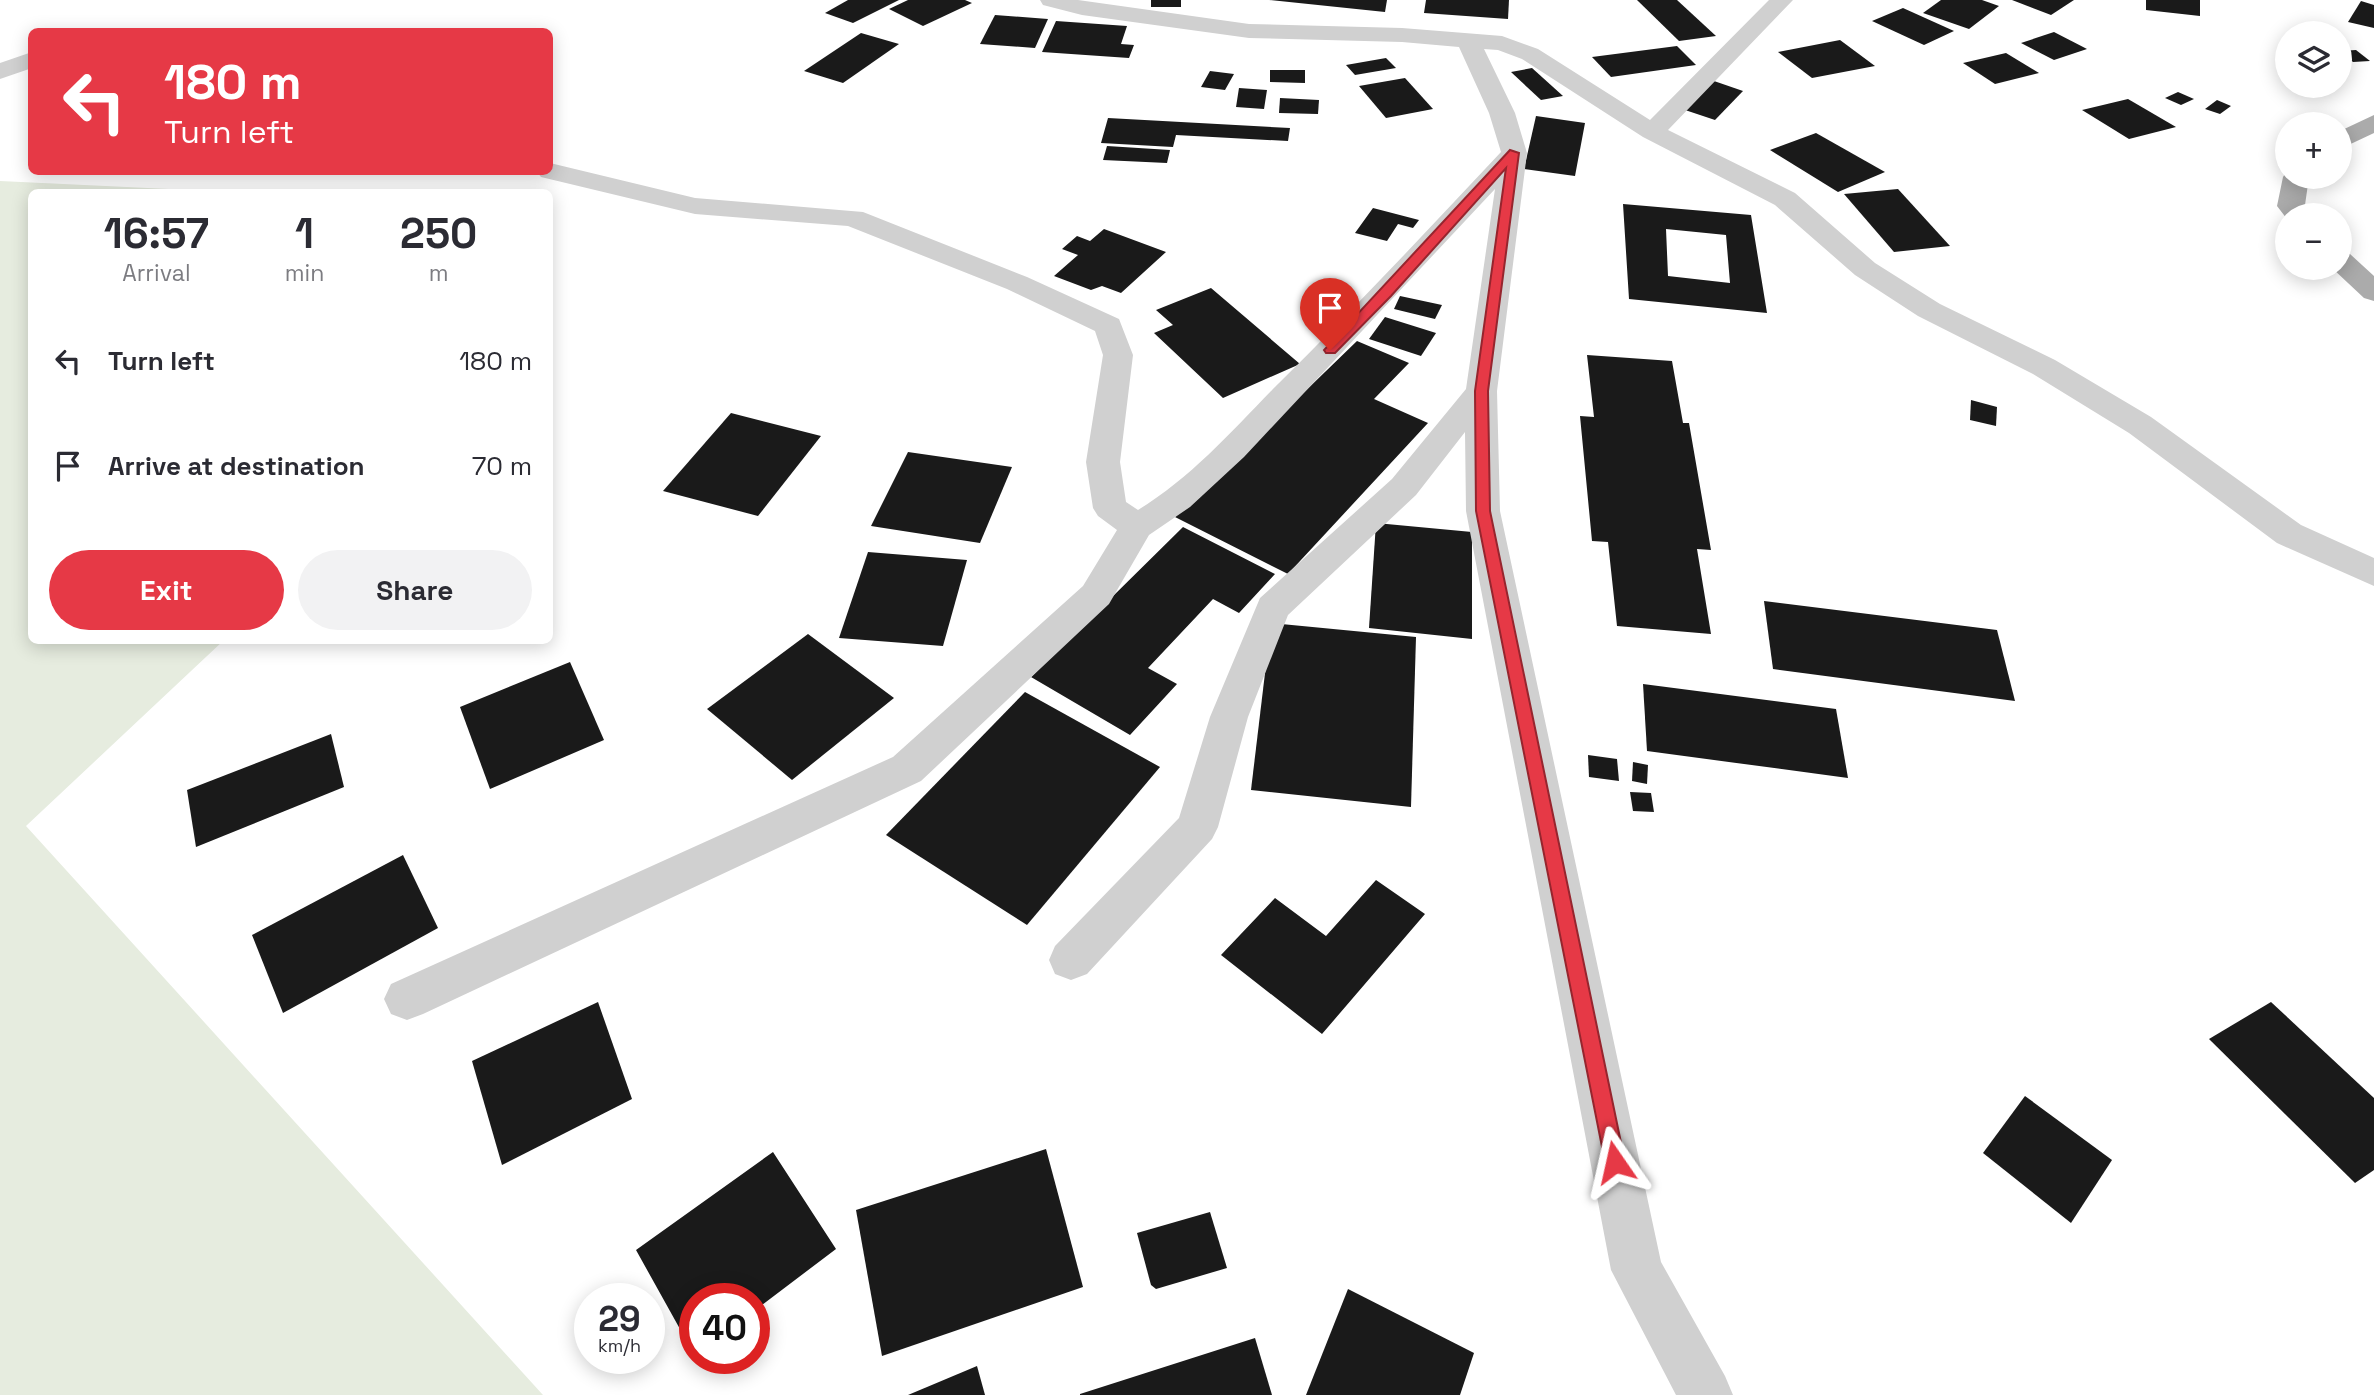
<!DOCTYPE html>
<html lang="en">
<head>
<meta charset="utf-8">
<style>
	:root { --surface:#fff; --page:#f2f2f3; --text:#2b2b33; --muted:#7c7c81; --accent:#e63946 }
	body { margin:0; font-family:"Space Grotesk",sans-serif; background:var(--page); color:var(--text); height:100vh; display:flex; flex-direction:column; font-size:26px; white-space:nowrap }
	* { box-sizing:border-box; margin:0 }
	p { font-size:23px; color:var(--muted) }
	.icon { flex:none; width:38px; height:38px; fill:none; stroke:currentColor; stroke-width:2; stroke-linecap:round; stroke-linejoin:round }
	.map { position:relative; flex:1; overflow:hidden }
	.sheet { position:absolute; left:28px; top:189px; width:525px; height:455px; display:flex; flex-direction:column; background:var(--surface); border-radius:10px; box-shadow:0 4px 18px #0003 }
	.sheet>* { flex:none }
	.hud { position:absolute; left:28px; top:28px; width:525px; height:147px; border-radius:10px; box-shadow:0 4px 18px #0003; background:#e63946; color:#fff; overflow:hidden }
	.tools { position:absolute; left:2275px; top:21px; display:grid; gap:14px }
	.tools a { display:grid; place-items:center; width:77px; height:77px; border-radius:50%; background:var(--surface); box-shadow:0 4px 18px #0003; font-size:35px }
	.speed { position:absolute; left:574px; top:1283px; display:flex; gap:14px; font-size:35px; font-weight:700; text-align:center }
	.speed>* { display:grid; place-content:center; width:91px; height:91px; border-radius:50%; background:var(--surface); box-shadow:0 4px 18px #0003; line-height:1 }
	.speed small { font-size:18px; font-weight:400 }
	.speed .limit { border:10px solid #d22; background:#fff; color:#111 }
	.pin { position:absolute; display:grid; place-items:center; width:60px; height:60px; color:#fff; margin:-72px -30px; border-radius:50% 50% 50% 0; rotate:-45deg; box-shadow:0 0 7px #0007 }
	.pin .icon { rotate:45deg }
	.me { position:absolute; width:77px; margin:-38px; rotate:349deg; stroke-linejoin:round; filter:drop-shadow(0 0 5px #0008) }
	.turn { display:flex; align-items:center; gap:24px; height:147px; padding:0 21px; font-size:32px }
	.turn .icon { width:91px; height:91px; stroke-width:2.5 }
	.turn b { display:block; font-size:49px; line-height:60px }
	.eta { display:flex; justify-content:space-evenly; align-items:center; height:119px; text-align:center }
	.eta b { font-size:42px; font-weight:700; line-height:49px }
	.primary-button { display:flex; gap:14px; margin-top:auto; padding:14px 21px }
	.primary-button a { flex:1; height:80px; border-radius:42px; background:var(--accent); color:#fff; font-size:28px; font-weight:700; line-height:80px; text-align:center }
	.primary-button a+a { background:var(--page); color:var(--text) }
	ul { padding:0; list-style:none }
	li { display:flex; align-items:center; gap:21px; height:105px; padding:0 21px }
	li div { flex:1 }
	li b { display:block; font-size:26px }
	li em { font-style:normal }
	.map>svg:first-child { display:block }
	.green { fill:#e6ecdf }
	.building { fill:#1a1a1a; fill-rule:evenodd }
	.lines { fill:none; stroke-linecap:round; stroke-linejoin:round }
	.minor { fill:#d0d0d0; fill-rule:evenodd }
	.major { fill:#ababab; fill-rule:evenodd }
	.route { fill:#e63946; stroke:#96252e; stroke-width:2 }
</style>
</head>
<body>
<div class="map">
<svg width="2374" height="1395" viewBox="0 0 2374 1395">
	<rect width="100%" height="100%" fill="#fff"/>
	<!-- green -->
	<path class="green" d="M0,181L232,192H32V640L223,641L26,826L543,1395H0Z"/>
	<!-- building -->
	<g class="building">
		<path d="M848,0H899L853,23L825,13Z"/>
		<path d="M908,0H965L972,3L923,26L889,9Z"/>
		<rect x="1151" y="0" width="30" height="7"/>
		<path d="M1269,0H1387L1385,12Z"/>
		<path d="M1426,0H1509L1508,19L1424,13Z"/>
		<path d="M1637,0H1677L1716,36L1679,41Z"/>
		<path d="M1941,0H1982L1999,6L1969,29L1923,13Z"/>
		<path d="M2012,0H2074L2051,15Z"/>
		<path d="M2146,0H2200V16L2146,10Z"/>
		<path d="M2361,1L2374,5V28L2348,22Z"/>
		<path d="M1903,8L1954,31L1924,45L1872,21Z"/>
		<path d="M995,15L1048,19L1035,48L980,44Z"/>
		<path d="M1056,21L1127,26L1121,44L1134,45L1129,58L1042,52Z"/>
		<path d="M2054,32L2087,49L2054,60L2021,43Z"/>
		<path d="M861,33L899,44L843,83L804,71Z"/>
		<path d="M1840,40L1875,66L1812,78L1778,52Z"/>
		<path d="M1677,46L1696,65L1611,77L1592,57Z"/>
		<path d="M2356,50L2370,61L2353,62L2340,51Z"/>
		<path d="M2006,53L2039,73L1995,84L1963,63Z"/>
		<path d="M1386,58L1396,68L1355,75L1346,65Z"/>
		<path d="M1532,68L1563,96L1541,100L1511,72Z"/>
		<path d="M1270,70H1305V83L1270,82Z"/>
		<path d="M1210,71L1234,74L1225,90L1201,87Z"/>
		<path d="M1405,78L1433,109L1386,118L1359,86Z"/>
		<path d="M1714,81L1743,91L1715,120L1685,110Z"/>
		<path d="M1239,88L1267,90L1264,109L1236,107Z"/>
		<path d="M2178,92L2194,99L2181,105L2165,98Z"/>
		<path d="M1280,98L1319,100L1318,114L1279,113Z"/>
		<path d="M2128,99L2176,127L2129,139L2082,110Z"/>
		<path d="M2217,100L2231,106L2220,114L2205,109Z"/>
		<path d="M1536,116L1585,123L1575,176L1524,169Z"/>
		<path d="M1108,118L1290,128L1288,141L1176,135L1173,147L1101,143Z"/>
		<path d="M1816,133L1885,172L1838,192L1770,150Z"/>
		<path d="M1107,146L1170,150L1167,163L1103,160Z"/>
		<path d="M1898,189L1950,246L1894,252L1844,194Z"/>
		<path d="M1623,204L1751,215L1767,313L1629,299ZM1666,229L1726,235L1730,283L1668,276Z"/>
		<path d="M1373,208L1419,220L1413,228L1398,224L1387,241L1355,233Z"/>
		<path d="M1104,229L1166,252L1121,293L1102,286L1091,290L1054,276L1078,255L1062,249L1077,236L1090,241Z"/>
		<path d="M1211,288L1300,364L1223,398L1154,333L1173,325L1156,310Z"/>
		<path d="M1400,296L1442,305L1435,319L1394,309Z"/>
		<path d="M1385,317L1436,333L1421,356L1369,339Z"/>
		<path d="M1357,341L1409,363L1374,399L1428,423L1288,574L1175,517Z"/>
		<path d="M1587,355L1672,361L1683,423H1689L1711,550L1697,549L1711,634L1617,626L1608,542L1592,541L1580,416L1594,417Z"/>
		<path d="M1971,400L1997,407L1996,426L1970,420Z"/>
		<path d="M731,413L821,436L758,516L663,491Z"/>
		<path d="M908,452L1012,467L980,543L871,526Z"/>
		<path d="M1376,523L1472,532V639L1369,628Z"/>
		<path d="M1183,527L1275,574L1239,613L1213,599L1148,668L1177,684L1130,735L1031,677Z"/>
		<path d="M868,552L967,560L943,646L839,638Z"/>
		<path d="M1764,601L1997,630L2015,701L1773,669Z"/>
		<path d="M1271,623L1416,637L1411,807L1251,790Z"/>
		<path d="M808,634L894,698L792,780L707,709Z"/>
		<path d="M570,662L604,740L490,789L460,707Z"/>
		<path d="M1643,684L1836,709L1848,778L1647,751Z"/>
		<path d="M1025,692L1160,767L1027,925L886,835Z"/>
		<path d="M331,734L344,787L196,847L187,790Z"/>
		<path d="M1588,755L1617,759L1619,781L1589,777Z"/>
		<path d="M1633,762L1648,765L1647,784L1632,781Z"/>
		<path d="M1630,792L1651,793L1654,812L1633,811Z"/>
		<path d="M403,855L438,928L283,1013L252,935Z"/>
		<path d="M1376,880L1425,914L1322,1034L1221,955L1275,898L1326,936Z"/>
		<path d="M598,1002L632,1099L502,1165L472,1061Z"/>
		<path d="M2271,1002L2374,1098V1170L2355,1183L2209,1039Z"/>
		<path d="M2025,1096L2112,1160L2071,1223L1983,1153Z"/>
		<path d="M1046,1149L1083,1287L882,1356L856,1210Z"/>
		<path d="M773,1152L836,1249L754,1311V1298H695V1356L636,1250Z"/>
		<path d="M1210,1212L1227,1268L1156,1289L1151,1285L1137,1233Z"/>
		<path d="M1348,1289L1474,1353L1460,1395H1306Z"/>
		<path d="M1255,1338L1272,1395H1080V1394Z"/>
		<path d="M977,1366L985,1395H908Z"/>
	</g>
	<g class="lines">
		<!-- minor -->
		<g class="minor">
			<path d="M1040,0H1078L1249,24L1402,28L1502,36L1538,49L1650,120L1769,0H1793L1668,130L1795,193L1875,263L1940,304L2055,360L2151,417L2301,525L2374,558V586L2277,543L2129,433L2033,374L1918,316L1855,275L1775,205L1643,137L1522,59L1498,50L1484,49L1515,113L1527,153L1497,391L1500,511L1661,1262L1725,1376L1733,1395H1676L1611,1270L1466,511L1465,432L1416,495L1288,615L1248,717L1218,827L1212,839L1087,974L1071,980L1055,974L1049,960L1055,946L1179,818L1210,717L1260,598L1392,479L1466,389L1495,189L1244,457L1190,507L1149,535L1109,604L921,781L423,1014L407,1020L391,1014L384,999L391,984L893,757L1083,586L1117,530L1098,516L1093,508L1086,462L1103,355L1095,331L1007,289L848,226L695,214L541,177L537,172H550V163L695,198L863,212L1027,277L1119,319L1133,355L1120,462L1126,502L1138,510C1191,478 1233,430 1276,386C1353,310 1427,231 1501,152L1489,113L1459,47L1402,42L1249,38L1082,15L1043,5Z"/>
			<path d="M32,52V68L0,79V63Z"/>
		</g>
		<!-- major -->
		<g class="major">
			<path d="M2374,115V133L2340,149V131Z"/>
			<path d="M2287,171V177H2309L2305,205L2313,215H2287V219L2277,206L2283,177Z"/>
			<path d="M2340,251L2350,254L2374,276V301L2364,298L2332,268H2340Z"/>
		</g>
	</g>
	<!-- route -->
	<path class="route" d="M1510,150L1519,153L1488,391L1490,511L1625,1162L1622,1169L1615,1172L1608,1169L1605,1162L1476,511L1475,391L1506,168L1391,296L1335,353H1326L1324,350Z"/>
</svg>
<div class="tools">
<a><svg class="icon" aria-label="layers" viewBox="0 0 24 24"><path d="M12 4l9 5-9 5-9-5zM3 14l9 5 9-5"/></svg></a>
<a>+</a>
<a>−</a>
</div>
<div class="speed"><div>29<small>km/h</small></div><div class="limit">40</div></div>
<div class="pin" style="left:1330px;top:350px;background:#d93025"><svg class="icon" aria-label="arrive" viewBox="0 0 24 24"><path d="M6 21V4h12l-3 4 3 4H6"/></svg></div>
<svg class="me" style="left:1615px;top:1162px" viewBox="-20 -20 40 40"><path d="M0-17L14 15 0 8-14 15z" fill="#e63946" stroke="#fff" stroke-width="4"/></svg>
<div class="hud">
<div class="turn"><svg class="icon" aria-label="left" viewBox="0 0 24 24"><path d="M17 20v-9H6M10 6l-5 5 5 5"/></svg><div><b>180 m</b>Turn left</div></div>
</div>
<section class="sheet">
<div class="eta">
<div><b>16:57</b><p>Arrival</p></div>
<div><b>1</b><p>min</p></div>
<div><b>250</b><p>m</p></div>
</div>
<ul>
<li><svg class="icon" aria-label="left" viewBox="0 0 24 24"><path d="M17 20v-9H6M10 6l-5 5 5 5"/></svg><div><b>Turn left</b></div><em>180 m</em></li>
<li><svg class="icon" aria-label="arrive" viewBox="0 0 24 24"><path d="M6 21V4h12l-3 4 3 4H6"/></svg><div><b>Arrive at destination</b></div><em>70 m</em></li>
</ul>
<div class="primary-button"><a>Exit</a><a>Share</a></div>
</section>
</div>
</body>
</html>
